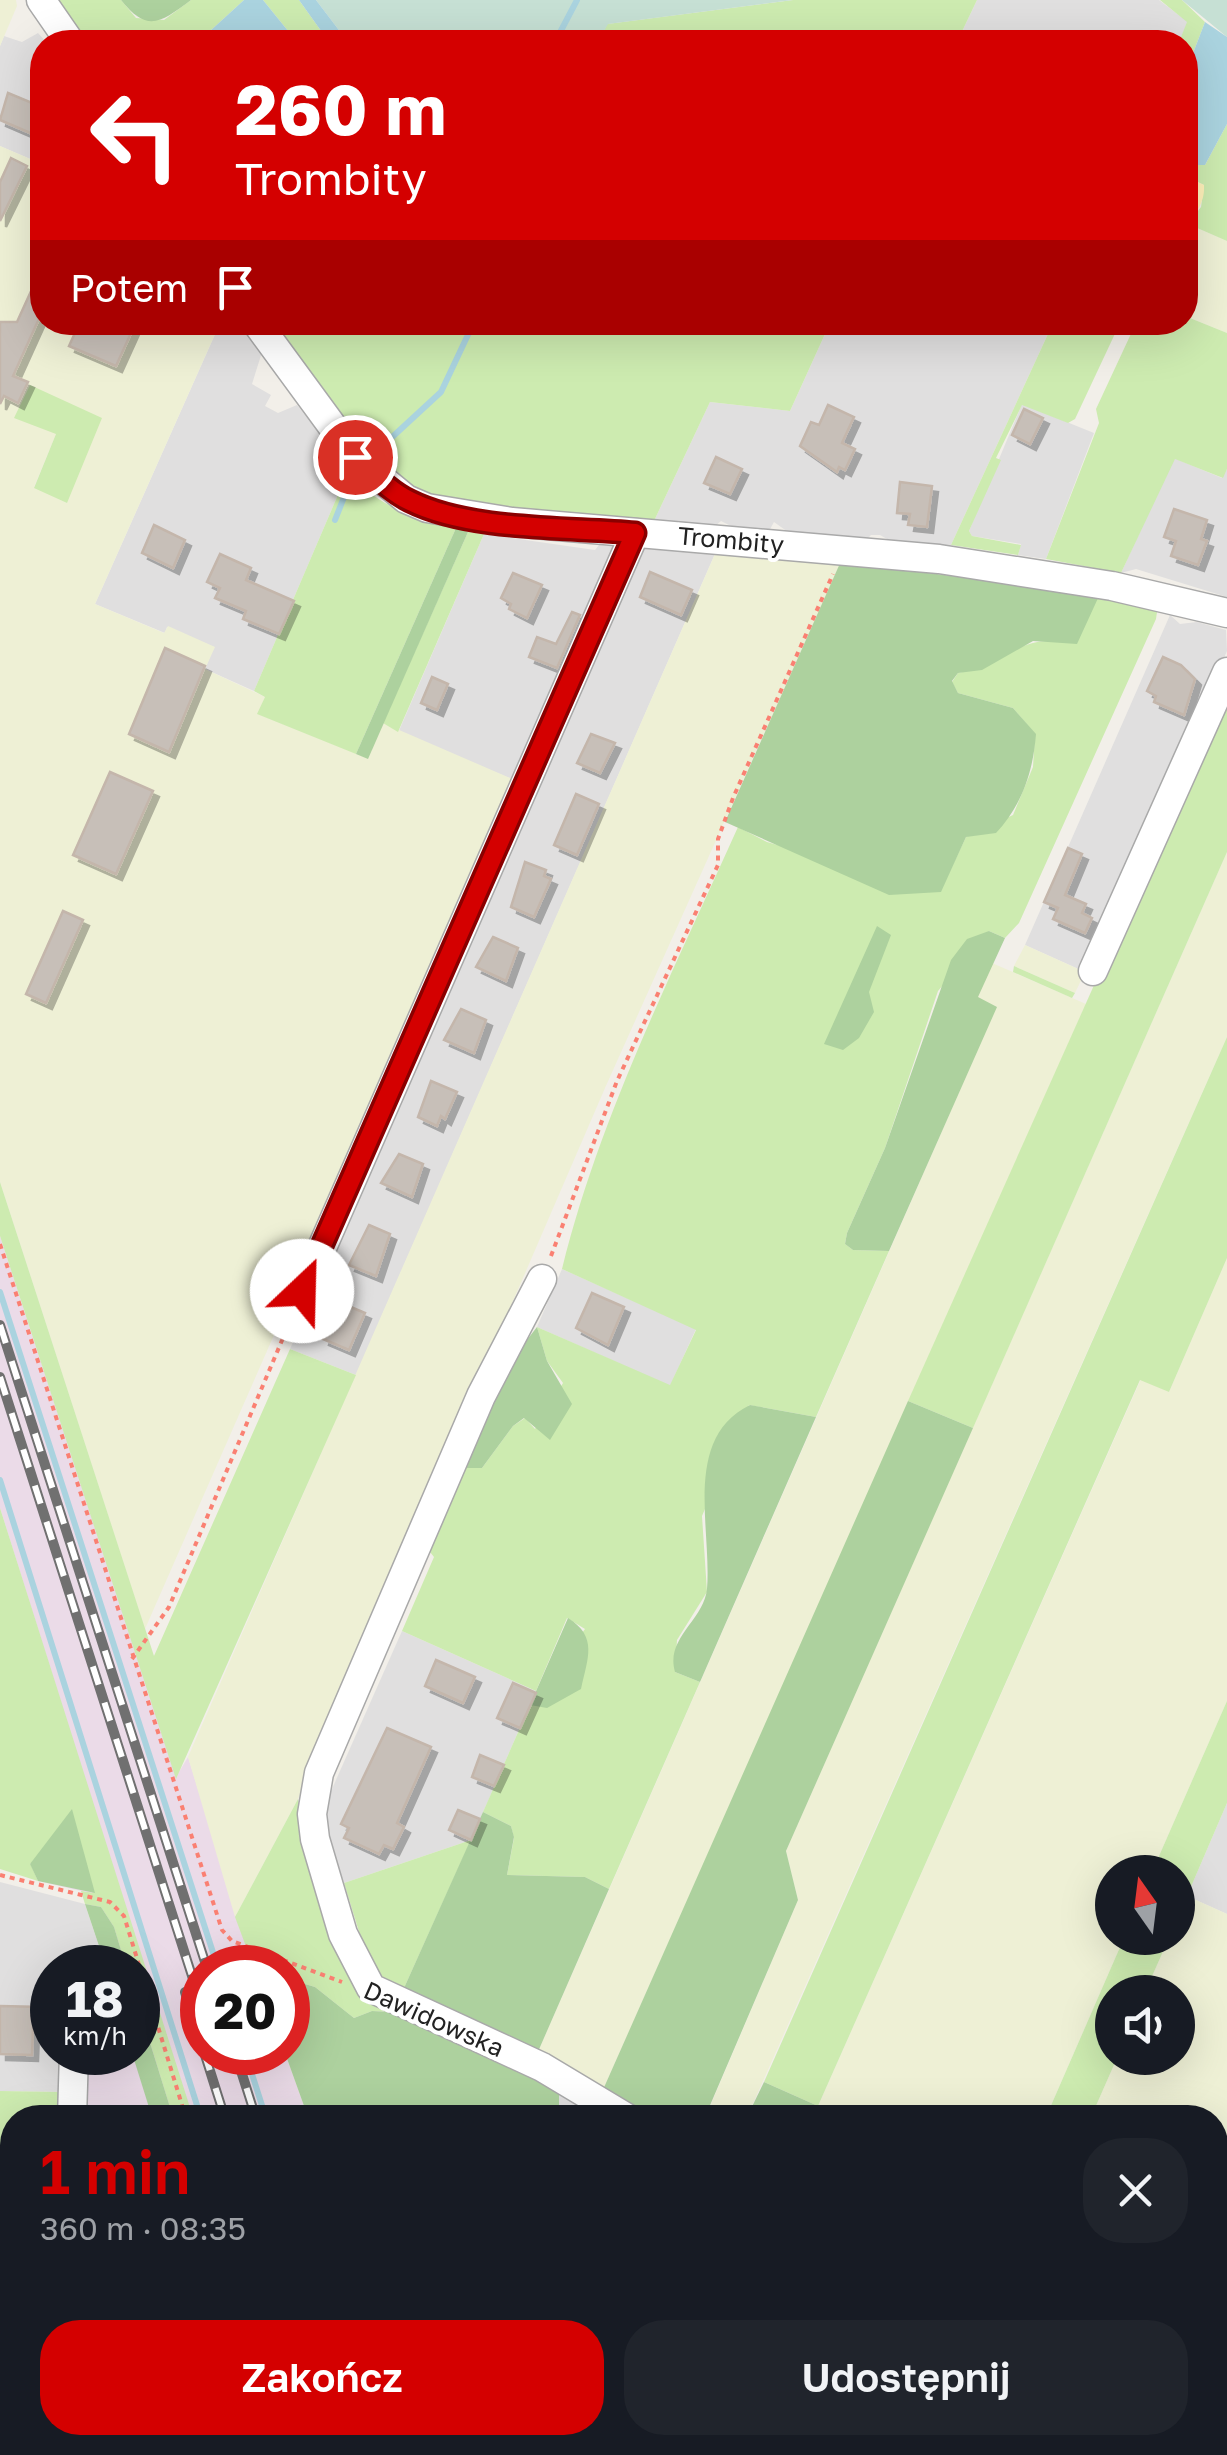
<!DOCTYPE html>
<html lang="pl">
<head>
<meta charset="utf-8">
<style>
	:root { --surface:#171b24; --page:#20242c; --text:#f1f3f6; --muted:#9ea1a6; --accent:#d40000 }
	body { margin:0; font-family:"Golos Text",sans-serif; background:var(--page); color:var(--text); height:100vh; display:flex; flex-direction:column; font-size:38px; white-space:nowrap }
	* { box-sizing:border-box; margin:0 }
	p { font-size:32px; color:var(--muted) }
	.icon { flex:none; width:55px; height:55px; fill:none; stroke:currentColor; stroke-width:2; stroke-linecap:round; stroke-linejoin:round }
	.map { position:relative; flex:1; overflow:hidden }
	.drawer { position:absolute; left:0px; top:2105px; width:1228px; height:350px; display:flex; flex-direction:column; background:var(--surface); border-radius:40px 40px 0 0; box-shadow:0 10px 40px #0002 }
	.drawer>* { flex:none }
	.banner { position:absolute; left:30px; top:30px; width:1168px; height:305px; border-radius:40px; box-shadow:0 10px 40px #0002; background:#d40000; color:#fff; overflow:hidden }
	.needle { width:65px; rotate:346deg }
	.controls { position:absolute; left:1095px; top:1855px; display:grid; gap:20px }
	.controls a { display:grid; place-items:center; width:100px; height:100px; border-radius:50%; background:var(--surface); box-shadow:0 10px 40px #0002; font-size:50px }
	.speed { position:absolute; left:30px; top:1945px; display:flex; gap:20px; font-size:50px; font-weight:700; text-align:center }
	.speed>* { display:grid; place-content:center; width:130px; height:130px; border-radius:50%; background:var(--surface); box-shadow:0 10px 40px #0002; line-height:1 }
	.speed small { font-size:25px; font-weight:400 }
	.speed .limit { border:15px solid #d22; background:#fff; color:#111 }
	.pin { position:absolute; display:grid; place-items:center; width:85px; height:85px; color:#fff; margin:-42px; border:5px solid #fff; border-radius:50%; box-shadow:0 2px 10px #0007 }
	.me { position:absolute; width:110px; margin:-55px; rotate:24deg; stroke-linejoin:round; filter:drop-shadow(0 0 8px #0008) }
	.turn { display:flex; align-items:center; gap:35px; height:210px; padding:0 40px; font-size:45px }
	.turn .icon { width:130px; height:130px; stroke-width:2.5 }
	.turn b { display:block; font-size:70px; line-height:85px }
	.then { display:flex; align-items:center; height:95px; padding:0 40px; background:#0003; gap:20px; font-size:38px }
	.round { display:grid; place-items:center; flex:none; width:105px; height:105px; border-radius:40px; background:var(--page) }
	.overview { display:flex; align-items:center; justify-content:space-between; height:170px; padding:0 40px }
	h1 { font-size:60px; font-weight:600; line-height:75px; color:var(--accent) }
	.button { display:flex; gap:20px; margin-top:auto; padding:20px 40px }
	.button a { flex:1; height:115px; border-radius:40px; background:var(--accent); color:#fff; font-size:40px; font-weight:600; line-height:115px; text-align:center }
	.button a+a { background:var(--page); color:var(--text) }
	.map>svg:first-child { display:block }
	.residential { fill:#e0dfdf }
	.industrial { fill:#ebdbe8 }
	.construction { fill:#c7c7b4 }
	.farmland { fill:#eef0d5; fill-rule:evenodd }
	.grass { fill:#cdebb0 }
	.forest { fill:#add19e }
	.wetland { fill:#c6e0d4 }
	.sand { fill:#fff1ba }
	.water { fill:#aad3df }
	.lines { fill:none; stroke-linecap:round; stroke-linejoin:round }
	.stream { stroke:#aad3df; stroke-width:6 }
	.building { fill:#c7bfb8; stroke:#c4b6ab; stroke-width:2.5; filter:url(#shadow) }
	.minor-casing { stroke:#a9a9a9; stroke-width:31 }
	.path { stroke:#fa8072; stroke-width:4; stroke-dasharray:5 5; stroke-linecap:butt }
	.minor { stroke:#fff; stroke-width:28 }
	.rail-casing { stroke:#707070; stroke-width:10 }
	.rail { stroke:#fff; stroke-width:6; stroke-dasharray:19; stroke-linecap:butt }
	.route-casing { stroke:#8a0000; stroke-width:25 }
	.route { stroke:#d40000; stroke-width:18 }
	.labels { text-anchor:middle; stroke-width:8; stroke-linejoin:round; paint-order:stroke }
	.street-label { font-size:25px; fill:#222; stroke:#fff }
</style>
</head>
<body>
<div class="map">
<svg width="1227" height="2455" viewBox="0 0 1227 2455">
	<defs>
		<filter id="shadow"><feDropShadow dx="6" dy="6" stdDeviation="0" flood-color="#0004"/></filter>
	</defs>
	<rect width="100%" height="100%" fill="#f2efe9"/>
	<!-- residential -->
	<g class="residential">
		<path d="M977,0H1159L1188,22L1179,42H957Z"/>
		<path d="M38,33L46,42L42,164L0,146V46L4,36L22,42Z"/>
		<path d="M220,323H243L262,352L252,384L271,395L265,406L278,413L297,405L349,469L254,691L205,669L214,647L167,627L165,633L95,604Z"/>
		<path d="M830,323H1053L951,545L894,543L880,535H871L865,541L788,532L774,522L769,531L735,528L721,521L714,527L654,521L710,402L790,411Z"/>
		<path d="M1022,404L1094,433L1046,559L1018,555L1021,544L972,536L969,531Z"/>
		<path d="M1174,458L1222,478L1227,469V597L1136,569L1121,573Z"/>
		<path d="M484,534L595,550L599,545L620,547L517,781L398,733Z"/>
		<path d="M642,544L718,547L356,1375L290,1349Z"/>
		<path d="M1170,615L1180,624L1197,622L1226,630L1227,651L1123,886L1111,896L1106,907L1110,914L1085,972L1025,945Z"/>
		<path d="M562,1269L696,1329L670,1386L537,1327Z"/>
		<path d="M402,1631L536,1691L471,1840L344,1883L320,1816Z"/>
		<path d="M1227,1803V1914L1187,1896Z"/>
		<path d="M0,1882L85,1904L106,1967L52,1968V2052L63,2053L62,2092L0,2091Z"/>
		<path d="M559,2087L610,2117H559Z"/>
		<path d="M1227,2239V2455H1149L1133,2443L1215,2442V2245Z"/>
		<path d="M846,2442V2455H553V2443Z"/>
		<path d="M875,2442L1082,2443L1101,2455H875Z"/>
	</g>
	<!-- industrial -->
	<g class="industrial">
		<path d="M0,1236L176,1777L188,1757L254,1967L202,1968V2052L285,2053L308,2117H152L148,2107L81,2106L82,2053L138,2052V1968L106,1967L81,1891L38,1881L93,1804L0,1508Z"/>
		<path d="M179,2442L425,2443L429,2455H178Z"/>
	</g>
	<!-- construction -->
	<path class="construction" d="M0,2292H12V2391L0,2390Z"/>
	<!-- farmland -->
	<g class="farmland">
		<path d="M0,0H16L17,6L0,46Z"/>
		<path d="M0,146L42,164V322L220,323L95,604L164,633L168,626L215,647L205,669L265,697L258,714L367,758L383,723L517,781L145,1629L0,1182ZM56,434L67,503L34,487Z"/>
		<path d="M1188,224L1227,241V333L1185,316Z"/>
		<path d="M718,547L843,557L605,1088L298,1799L235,1917L188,1757Z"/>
		<path d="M1227,852V1037L747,2117L705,2118L798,1900L786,1851Z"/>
		<path d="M1025,945L1085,972L1075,993L1014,966Z"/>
		<path d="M992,963L1086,1004L602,2092L537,2054L996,1008L977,997Z"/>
		<path d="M1227,1258V1701L1152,1872H1112V1938H1124L1046,2117H845L818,2106L1141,1379L1169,1392Z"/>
		<path d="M1187,1896L1227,1914V2217L1215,2245V2118L1091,2117L1117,2058H1178V1992H1145L1169,1938H1178V1917Z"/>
	</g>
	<!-- grass -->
	<g class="grass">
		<path d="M52,0H121L136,18L164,20L191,0H244L198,42H81Z"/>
		<path d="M263,0H299L329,42H297Z"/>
		<path d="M793,0H977L957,42H598L607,24Z"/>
		<path d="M1160,0H1182L1205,22L1185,74V42H1179L1187,22Z"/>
		<path d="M1227,124V241L1188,224L1201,207L1204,185L1185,176V165H1205Z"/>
		<path d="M1185,316L1227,333V469L1223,478L1175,459L1121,573L1046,559L1099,423L1096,409L1136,323L1185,322Z"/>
		<path d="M267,323H830L790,411L710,402L654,521C564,515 438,527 369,457C330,419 300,366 267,323Z"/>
		<path d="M1053,323H1120L1075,419L1068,423L1022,405L996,458L1001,460L969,531L972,536L1021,545L1018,555L951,545Z"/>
		<path d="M30,385L102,418L67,503L34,488L56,434L14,418Z"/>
		<path d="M349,469C373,507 415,517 456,528L356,754L257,714L265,697L254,691Z"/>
		<path d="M468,532L484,534L398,732L383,723Z"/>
		<path d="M1099,596L1158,605L1156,619L1019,923L1005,938L989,931L938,991L885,1148L847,1233L845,1244L853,1250L889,1251L816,1417L749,1405L702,1516L707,1592L677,1640L675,1672L700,1682L609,1889L585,1877L507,1875L514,1838L511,1826L483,1812L530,1705L585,1629L567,1618L536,1691L402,1631L434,1557L426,1547L463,1468H482L513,1426L525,1418L535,1429L563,1383L547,1361L537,1327L670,1385L696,1330L562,1269C600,1115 673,972 738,827L767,842L940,892L966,837L1013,815L1033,767L1035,734L1013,708L958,693L952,682L958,673C992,668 1016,641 1049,641Z"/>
		<path d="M1227,688V852L973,1428L908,1401Z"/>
		<path d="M1014,966L1075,993L1072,998L1013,972Z"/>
		<path d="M1227,1037V1258L1169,1392L1140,1380L818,2106L764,2082Z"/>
		<path d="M0,1182L154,1656L290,1349L356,1375L176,1779L0,1236Z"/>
		<path d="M0,1508L193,2117H173L138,2004V1968L126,1967L114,1927L101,1907L85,1904L81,1891L94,1893L30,1863L38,1881L0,1869Z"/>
		<path d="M1227,1701V1803L1178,1917V1872H1152Z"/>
		<path d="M298,1799L319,1891L392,2012L372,2011L354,2018L315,1987L288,1979V1968L266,1967L251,1960L235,1917Z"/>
		<path d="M471,1840L404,1988L373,1977L344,1883Z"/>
		<path d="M1124,1938H1169L1145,1992H1112V2058H1117L1091,2117H1046Z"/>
		<path d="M0,2091L62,2092L61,2117L12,2118V2292H0Z"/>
		<path d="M81,2106L148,2107L152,2117L81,2118Z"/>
		<path d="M0,2390L12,2391V2442L53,2443V2455H0Z"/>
	</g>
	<!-- forest -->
	<g class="forest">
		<path d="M121,0H191C161,22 148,34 121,0Z"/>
		<path d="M456,528L468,532L368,759L356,754Z"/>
		<path d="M841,561L1099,596L1077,644L1033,641L982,670L958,673L952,681L958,693L1013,708L1036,734C1033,772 1022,805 996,833L966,837L941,892L889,895L725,822Z"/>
		<path d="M877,926L891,935L869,992L874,1012L859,1038L843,1050L824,1044Z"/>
		<path d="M989,931L1005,938L978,997L997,1007L889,1251L853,1250L845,1244L847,1233L885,1148L951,960L967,939Z"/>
		<path d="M537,1327L547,1361L572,1404L550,1440L524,1418L513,1426L482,1468H463L512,1359Z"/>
		<path d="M908,1401L973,1428L786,1851L798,1900L705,2117H644L602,2092Z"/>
		<path d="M750,1405L816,1417L700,1682L675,1672C665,1638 704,1620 707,1589C712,1529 682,1438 750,1405Z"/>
		<path d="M568,1618C598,1637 588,1657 581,1689L547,1708L530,1705Z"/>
		<path d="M72,1809L95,1893L38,1881L30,1864Z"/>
		<path d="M483,1812L511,1826L514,1837L507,1875L585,1877L609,1889L537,2054L404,1988Z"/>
		<path d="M85,1904L101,1907L114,1927L126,1967H106Z"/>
		<path d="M288,1979L315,1987L354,2018L372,2011L392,2012L559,2087V2117H308L285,2053Z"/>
		<path d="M138,2004L173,2117H152L132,2053L138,2052Z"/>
		<path d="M764,2082L818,2106L813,2117H747Z"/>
		<path d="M72,2443H179L178,2455H72Z"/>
		<path d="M425,2443H553V2455H429Z"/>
	</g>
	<!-- wetland -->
	<g class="wetland">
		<path d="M316,0H793L608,24L598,42H348Z"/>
		<path d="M1182,0H1227V37Z"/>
	</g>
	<!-- sand -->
	<path class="sand" d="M1185,176L1204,185C1205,206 1194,212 1185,230Z"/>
	<!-- water -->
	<g class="water">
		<path d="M244,0H263L297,42H198Z"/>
		<path d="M299,0H316L348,42H329Z"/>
		<path d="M1205,22L1227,37V124L1205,165H1185V74Z"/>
	</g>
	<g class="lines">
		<!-- stream -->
		<g class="stream">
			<path d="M555,42L577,0"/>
			<path d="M376,452L441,392L474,322"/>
			<path d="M335,520L354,472"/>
			<path d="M0,1292L218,1968"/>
			<path d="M0,1480L201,2118"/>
			<path d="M245,2052L266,2118"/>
			<path d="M372,2442L376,2455"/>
		</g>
	</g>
	<!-- building -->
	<g class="building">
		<path d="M8,93L42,107V138L0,120Z"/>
		<path d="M11,158L27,166L0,221V182Z"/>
		<path d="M42,267V312L13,376L28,382L18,403L4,396L0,404V322H17Z"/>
		<path d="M80,322H136L116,366L69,346Z"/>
		<path d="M828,405L854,417L842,443L855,449L845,470L839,467L837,472L800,446L811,422L819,425Z"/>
		<path d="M1024,409L1043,418L1030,444L1012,435Z"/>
		<path d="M716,457L742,469L730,494L704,483Z"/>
		<path d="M900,482L932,486L927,527L908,525L910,514L897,513Z"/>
		<path d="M1174,509L1207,520L1201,539L1207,541L1198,565L1171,556L1176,541L1164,537Z"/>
		<path d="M154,525L185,540L173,568L142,553Z"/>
		<path d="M220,554L251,568L246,580L294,601L279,634L243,619L246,611L215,598L220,588L207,582Z"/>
		<path d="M650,572L692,590L681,615L640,597Z"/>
		<path d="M513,573L542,585L527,618L509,609L511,604L501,598Z"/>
		<path d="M572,612L580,615L557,668L529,657L537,637L556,644Z"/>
		<path d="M165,648L205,666L169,752L129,734Z"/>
		<path d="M1163,657L1181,665L1195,679L1184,715L1154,702L1156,696L1147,691Z"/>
		<path d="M432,677L448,684L437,710L421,703Z"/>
		<path d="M591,734L615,743L600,773L577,763Z"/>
		<path d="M110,772L153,791L116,874L73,855Z"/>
		<path d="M576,794L599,804L577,855L554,845Z"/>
		<path d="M1068,848L1082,854L1065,895L1086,904L1082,913L1092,918L1085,933L1053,919L1058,908L1044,902Z"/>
		<path d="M525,862L546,870L544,876L551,879L534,917L511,907Z"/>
		<path d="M63,911L83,920L46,1003L26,994Z"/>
		<path d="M493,937L518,948L506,981L476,967Z"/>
		<path d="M461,1009L486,1020L474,1053L444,1040Z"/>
		<path d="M431,1081L457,1092L445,1119L441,1116L437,1126L418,1117Z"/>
		<path d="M399,1154L423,1164L412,1197L381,1183Z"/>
		<path d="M369,1225L390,1234L376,1276L349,1265Z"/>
		<path d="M592,1293L624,1307L608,1345L576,1328Z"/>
		<path d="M339,1302L365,1313L349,1350L323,1339Z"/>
		<path d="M436,1660L475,1677L463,1703L425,1686Z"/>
		<path d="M513,1683L536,1693L520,1728L497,1718Z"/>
		<path d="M387,1728L431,1747L397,1823L404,1827L393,1849L384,1845L379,1854L344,1838L349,1828L341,1824Z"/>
		<path d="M480,1755L504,1765L494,1786L472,1777Z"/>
		<path d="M458,1810L480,1819L471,1840L449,1830Z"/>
		<path d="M0,2006L43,2007L42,2028L33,2027L32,2055L0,2054Z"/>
	</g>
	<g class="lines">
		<!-- minor casing -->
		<g class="minor-casing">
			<g id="minor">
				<path d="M41,0L70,42"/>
				<path d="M256,322L355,457L406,499L427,508L512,522L939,559L1112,586L1227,613"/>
				<path d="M1093,971L1227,672"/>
				<path d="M542,1279L481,1396L319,1773L312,1814L315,1839L343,1934L371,1988L542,2067L627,2118"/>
				<path d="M303,1291L635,533"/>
				<path d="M72,2118L74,2052"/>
				<path d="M233,2442L239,2455"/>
				<path d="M1096,2442L1114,2455"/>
				<path d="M63,2455V2442"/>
				<path d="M858,2455V2442"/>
			</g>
		</g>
		<!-- path -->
		<g class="path">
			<path d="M0,1244L222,1930L232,1941L342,1982"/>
			<path d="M551,1256L617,1081L718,865V839L733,798L833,574"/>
			<path d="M132,1659L169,1607L294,1312"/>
			<path d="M0,1875L110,1902L124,1916L186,2118"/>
			<path d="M293,2442L297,2455"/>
			<path d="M549,2442V2455"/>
		</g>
		<!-- minor -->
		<use href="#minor" class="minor"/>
		<!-- rail casing -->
		<g class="rail-casing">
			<g id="rail">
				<path d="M0,1325L207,1968"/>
				<path d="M0,1377L202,2007"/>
				<path d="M185,1992L202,2047"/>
				<path d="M204,2052L225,2118"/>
				<path d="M235,2052L256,2118"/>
				<path d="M330,2442L334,2455"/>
				<path d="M362,2442L366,2455"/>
			</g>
		</g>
		<!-- rail -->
		<use href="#rail" class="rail"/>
	</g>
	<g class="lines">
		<!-- route casing -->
		<g class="route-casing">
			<path id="route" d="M302,1291L635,533C568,527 470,531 410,501C389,491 372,472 355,457"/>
		</g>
		<!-- route -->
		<use href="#route" class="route"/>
	</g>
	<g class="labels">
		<!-- street labels -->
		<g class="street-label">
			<text transform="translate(731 540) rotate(5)" y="9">Trombity</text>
			<text transform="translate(434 2019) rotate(24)" y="9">Dawidowska</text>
		</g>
	</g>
</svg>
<div class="controls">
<a><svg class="needle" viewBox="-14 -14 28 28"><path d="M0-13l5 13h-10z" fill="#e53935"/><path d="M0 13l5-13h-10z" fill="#9ea1a6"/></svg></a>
<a><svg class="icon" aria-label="sound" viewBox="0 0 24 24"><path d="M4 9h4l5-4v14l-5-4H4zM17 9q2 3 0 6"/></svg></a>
</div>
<div class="speed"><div>18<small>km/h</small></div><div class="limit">20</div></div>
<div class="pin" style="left:355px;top:457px;background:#d93025"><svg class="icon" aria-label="arrive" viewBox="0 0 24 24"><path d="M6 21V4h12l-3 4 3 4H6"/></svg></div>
<svg class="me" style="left:302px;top:1291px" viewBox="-20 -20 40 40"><circle r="19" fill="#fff"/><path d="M0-13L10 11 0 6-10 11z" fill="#d40000"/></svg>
<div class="banner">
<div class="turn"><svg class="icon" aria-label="left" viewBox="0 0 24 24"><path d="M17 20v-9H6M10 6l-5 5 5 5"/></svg><div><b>260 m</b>Trombity</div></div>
<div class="then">Potem<svg class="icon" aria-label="arrive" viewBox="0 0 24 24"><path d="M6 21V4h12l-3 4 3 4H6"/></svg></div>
</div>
<section class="drawer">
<div class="overview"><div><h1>1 min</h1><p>360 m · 08:35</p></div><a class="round"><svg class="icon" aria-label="close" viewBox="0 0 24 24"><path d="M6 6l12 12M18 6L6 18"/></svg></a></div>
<div class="button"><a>Zakończ</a><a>Udostępnij</a></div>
</section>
</div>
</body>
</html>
